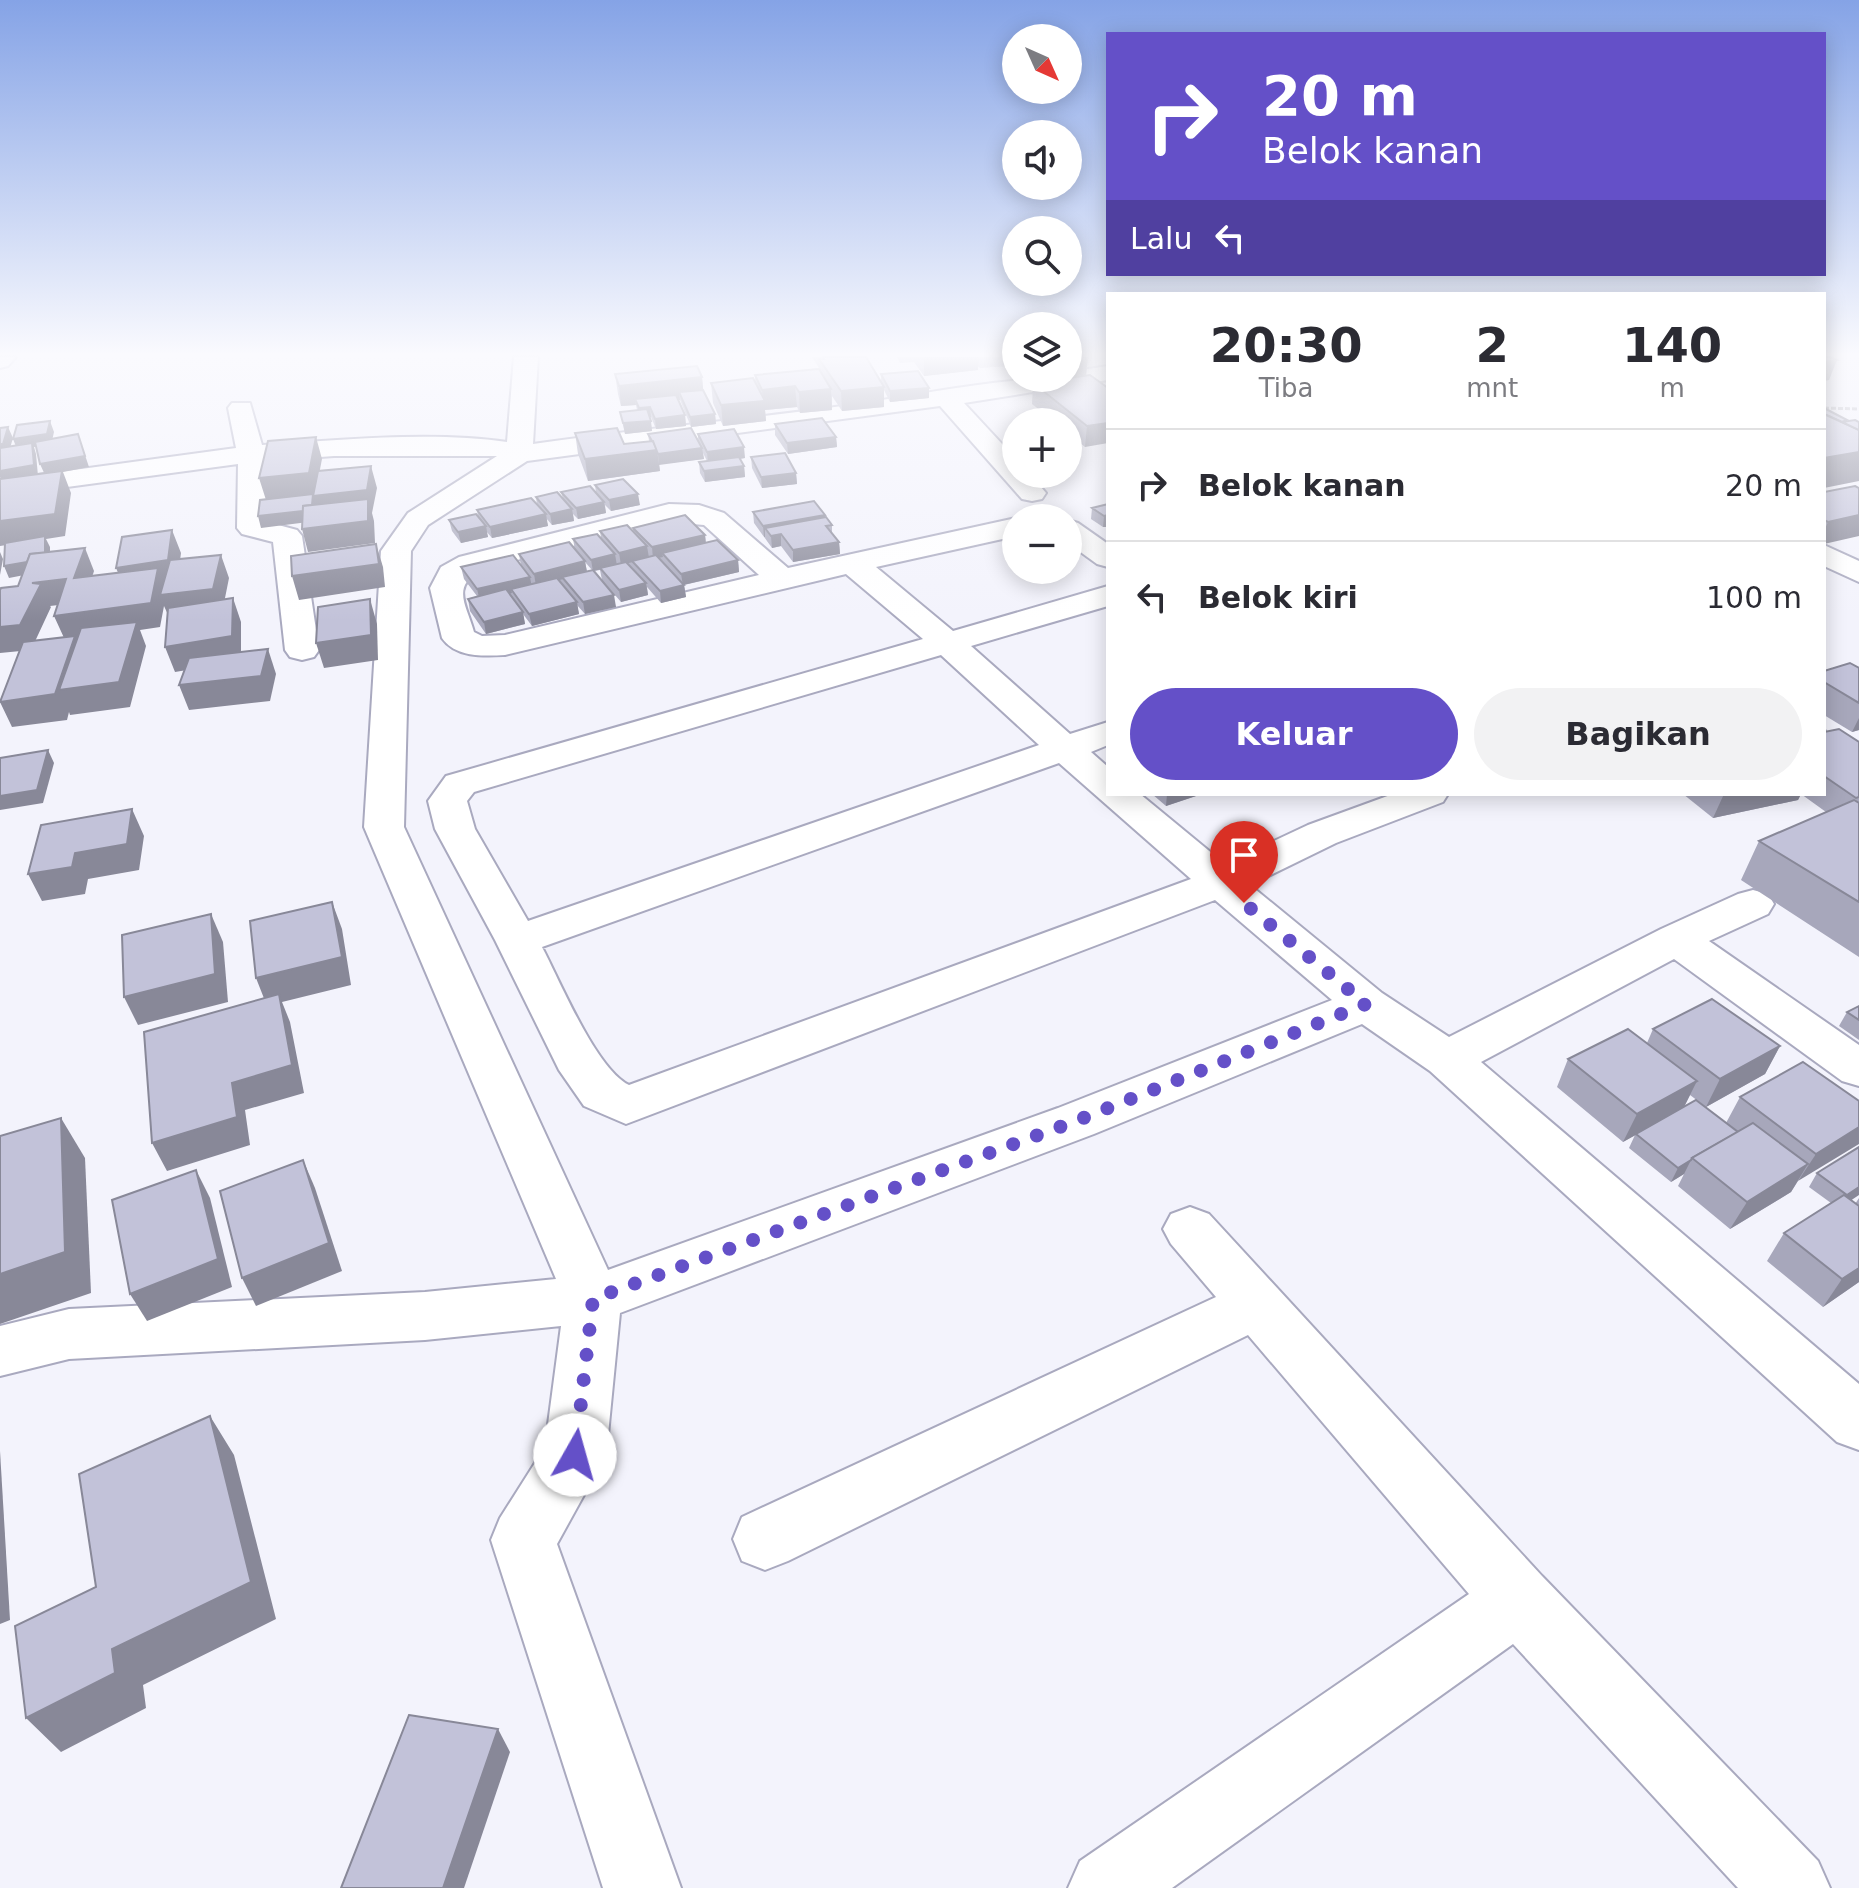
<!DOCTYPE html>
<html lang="id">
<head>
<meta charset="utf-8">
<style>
	:root { --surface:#fff; --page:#f2f2f3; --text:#2b2b33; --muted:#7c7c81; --line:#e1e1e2; --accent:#6450c8 }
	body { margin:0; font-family:"DejaVu Sans",sans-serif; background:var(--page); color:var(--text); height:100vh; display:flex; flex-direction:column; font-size:30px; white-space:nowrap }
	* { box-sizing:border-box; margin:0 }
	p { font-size:26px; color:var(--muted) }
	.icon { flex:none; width:44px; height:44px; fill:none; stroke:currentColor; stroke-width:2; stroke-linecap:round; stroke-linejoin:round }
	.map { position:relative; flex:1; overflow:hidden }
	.panel { position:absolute; left:1106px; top:292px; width:720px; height:504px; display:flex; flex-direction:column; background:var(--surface); border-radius:0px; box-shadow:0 4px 20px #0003 }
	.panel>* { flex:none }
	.hud { position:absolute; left:1106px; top:32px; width:720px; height:244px; border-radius:0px; box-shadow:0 4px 20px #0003; background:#6450c8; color:#fff; overflow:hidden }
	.needle { width:52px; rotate:135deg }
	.fabs { position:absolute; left:1002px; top:24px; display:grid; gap:16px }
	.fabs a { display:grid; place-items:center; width:80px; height:80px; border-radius:50%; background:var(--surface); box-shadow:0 4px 20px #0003; font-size:40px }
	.pin { position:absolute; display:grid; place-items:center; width:68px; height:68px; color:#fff; margin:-82px -34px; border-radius:50% 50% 50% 0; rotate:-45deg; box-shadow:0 0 8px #0007 }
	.pin .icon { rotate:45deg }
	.me { position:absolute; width:88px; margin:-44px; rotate:7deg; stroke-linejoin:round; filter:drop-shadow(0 0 6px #0008) }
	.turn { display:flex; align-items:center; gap:28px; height:168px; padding:0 24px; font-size:36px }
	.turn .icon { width:104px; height:104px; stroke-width:2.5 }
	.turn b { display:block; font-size:56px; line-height:68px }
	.then { display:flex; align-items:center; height:76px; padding:0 24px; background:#0003; gap:16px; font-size:30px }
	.eta { display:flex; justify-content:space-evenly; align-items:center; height:136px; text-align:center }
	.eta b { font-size:48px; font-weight:800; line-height:56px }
	.cta { display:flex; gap:16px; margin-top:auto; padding:16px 24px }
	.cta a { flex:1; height:92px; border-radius:48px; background:var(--accent); color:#fff; font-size:32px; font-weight:800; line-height:92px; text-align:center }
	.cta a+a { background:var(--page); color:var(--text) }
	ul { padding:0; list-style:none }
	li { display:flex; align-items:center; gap:24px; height:112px; padding:0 24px; border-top:2px solid var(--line) }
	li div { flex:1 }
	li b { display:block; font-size:30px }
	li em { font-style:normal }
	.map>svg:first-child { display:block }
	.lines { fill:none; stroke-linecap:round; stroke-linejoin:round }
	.street-casing { stroke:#a9a9bf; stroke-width:4 }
	.path { stroke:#afafb8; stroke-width:3; stroke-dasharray:5 2; stroke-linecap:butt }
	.street { fill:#fff; fill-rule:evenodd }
	.wall { fill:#a7a7bb; fill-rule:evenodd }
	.shaded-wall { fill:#888898 }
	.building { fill:#c2c2d9; stroke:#888898; stroke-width:2 }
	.route { stroke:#6450c8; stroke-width:14; stroke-dasharray:0 25.2 }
</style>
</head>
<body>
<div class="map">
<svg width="1859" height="1888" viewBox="0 0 1859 1888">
	<rect width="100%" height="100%" fill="#f3f3fc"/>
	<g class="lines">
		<!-- street casing -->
		<g class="street-casing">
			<g id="street">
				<path d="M0,357H16L8,366L0,368Z"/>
				<path d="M514,357H538L533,444C638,429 744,420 849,405C922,395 995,378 1068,378V372L1108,366V380L964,403L1016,459V474H1030L1046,493L1042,499L1032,501L1022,499L940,406L527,461L428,525L411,551L404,827L608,1270L1058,1108L1332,1000L1215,900L626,1124L584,1106L559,1070L495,940L435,829L428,801L446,776L923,639L846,574L505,655C484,656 456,658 442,638L430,588L441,567L459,557L669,504L699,505L724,513L788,568L1016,518V536L876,567L953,631L1108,586V606L971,646L1070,734L1108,722V745L1091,752L1108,767V794H1140L1225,864L1308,825L1393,794H1448L1443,802L1336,843L1250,885L1382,993L1449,1037L1661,929L1738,894L1753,890L1768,894L1774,904L1768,914L1709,941L1859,1045V1086L1842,1081L1674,959L1481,1062L1859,1384V1450L1837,1442L1430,1071L1362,1024L1094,1134L620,1313L606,1455L557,1544L681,1888H603L491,1540L500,1518L545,1447L561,1326L425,1340L69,1359L0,1376V1326L69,1309L425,1292L556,1279L364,827L381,551L408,513L497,456H334L265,461L267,522L297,530L302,536L319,650L314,657L302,660L290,657L285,650L273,542L242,534L237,528L238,464L0,496V480L236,448L228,408L232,403H250L262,445C338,440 433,431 507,442ZM669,522L704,525L759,575L505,635L482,636L474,632C466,603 451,588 481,569ZM941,655L1039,745L528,921L475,829L467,801L474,792ZM1059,763L1191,879L629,1085C596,1069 560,981 542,947Z"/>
				<path d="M1068,520L1078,523L1108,544V567L1097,564L1068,543Z"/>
				<path d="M1824,545L1859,561V582L1824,566Z"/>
				<path d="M1190,1207L1209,1214L1542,1576L1818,1861L1830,1888H1738L1513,1644L1172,1888H1068L1080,1861L1469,1594L1248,1335L788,1561L765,1570L742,1561L733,1539L742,1517L1216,1297L1171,1244L1163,1229L1171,1214Z"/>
			</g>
		</g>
		<!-- path -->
		<path class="path" d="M1824,408L1859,409"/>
		<!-- street -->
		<use href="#street" class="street"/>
	</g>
	<!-- wall -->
	<g class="wall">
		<path d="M812,357H866L881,381V374L929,398L890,402L884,390V407L842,411L832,396V410L800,413L797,407L765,410L766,421L723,426L713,403L711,383L755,382V375L819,368Z"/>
		<path d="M897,357H1016V373L1012,368V364L1010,361V366L980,368L978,366V370L924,376L914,362L900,363Z"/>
		<path d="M1068,357H1088L1086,375L1108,388L1085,447L1068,433V422H1055L1032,404L1033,383L1086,375Z"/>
		<path d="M615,374L702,377L703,390L715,414L716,424L691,427L680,400H678L685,415L686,426L656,429L651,417H650L652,431L625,434L620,412L637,410L636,405L621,406L618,394Z"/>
		<path d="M775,424L836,437L837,447L788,454L775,435Z"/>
		<path d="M575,433L624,444L649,441L648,434L698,441V434L745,458L740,459L744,466L745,477L705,482L700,473L699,462L707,461L703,453L704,459L659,464L660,471L588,481L578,454Z"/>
		<path d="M751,457L796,473L797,484L762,488L752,468Z"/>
		<path d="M595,485L640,505L611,511L605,505L606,513L578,519L573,514L574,521L552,525L546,518L548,526L492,538L486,531L488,537L461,543L452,531L449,520L478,517L477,510L537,505L536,497L563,499L561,492L596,493Z"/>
		<path d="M1855,486L1824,544V492Z"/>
		<path d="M1108,504V531L1106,529V527H1103L1091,519L1092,508Z"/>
		<path d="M753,512L825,515L832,525V534L839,542L840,554L793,562L781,546L772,548L754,523Z"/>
		<path d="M633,528L705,535L706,543L738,560L739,572L684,585L686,597L661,603L647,587L648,595L621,602L602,580L600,570L594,571L616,607L585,614L577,605L579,614L532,626L523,614L525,624L486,634L470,611L468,599L477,596L464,579L461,567L521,566L519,554L575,550L573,539L601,538L600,531L633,532ZM585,562L592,570L587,571Z"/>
		<path d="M1859,668V730L1852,732L1824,715V671Z"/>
		<path d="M1824,728L1827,730L1826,732L1859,742V957L1741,880L1759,841L1826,812L1801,794L1798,800L1713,818L1683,794H1824Z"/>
		<path d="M1152,794H1202L1166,806Z"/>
		<path d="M1859,1006V1040L1839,1026L1847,1012Z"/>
		<path d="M1653,1029L1780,1046L1765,1074L1706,1107L1690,1095L1684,1107L1726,1123L1740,1097L1859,1101L1798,1181L1791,1192L1730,1229L1678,1186L1684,1174L1671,1182L1629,1148L1635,1135L1623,1142L1557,1087L1568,1059L1647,1043Z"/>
		<path d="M1859,1147L1851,1200L1855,1204L1859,1198V1282L1823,1307L1767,1261L1784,1233L1831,1203L1809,1187L1817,1173Z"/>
	</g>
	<!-- shaded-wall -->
	<g class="shaded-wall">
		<path d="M924,357H979L978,370L924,376Z"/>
		<path d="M1068,357H1088L1086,375L1068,377Z"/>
		<path d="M1837,360L1829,380L1824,381V362Z"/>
		<path d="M702,377L704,398L679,392L680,400L637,404L635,399L636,405L621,406L619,386Z"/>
		<path d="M1024,378H1059L1024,382Z"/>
		<path d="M795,386L797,407L765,410L766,421L723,426L721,405L763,401L762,390Z"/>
		<path d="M884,387V407L842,411L841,391Z"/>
		<path d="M929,388V398L890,402V391Z"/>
		<path d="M831,389L832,410L800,413L799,392Z"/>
		<path d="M650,407L651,417L640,418L639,408Z"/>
		<path d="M715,414L716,424L691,427L690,417Z"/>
		<path d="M685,415L686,426L656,429L655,419Z"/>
		<path d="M50,421L54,432L51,445L34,447L36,454L38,476L2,482L0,477V471L17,449L13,439Z"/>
		<path d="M651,421L652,431L625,434L623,423Z"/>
		<path d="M1108,423V443L1085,447L1087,426Z"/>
		<path d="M8,427L13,438L8,455L0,456V444Z"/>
		<path d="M78,434L89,467L63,472L71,493L65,536L46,539L50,547V570L9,578L4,566L45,539L0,546V521L45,475L40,464Z"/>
		<path d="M316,437L322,459L315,495L371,466L377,488L372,513L374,521L375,543L308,552L302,529L316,521L261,528L258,516L266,500L259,478Z"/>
		<path d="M836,437L837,447L788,454L787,443Z"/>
		<path d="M744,447L745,458L708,463L707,452Z"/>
		<path d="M702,448L704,459L659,465L658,454Z"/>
		<path d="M657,450L660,471L588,481L585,459Z"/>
		<path d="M1859,452V481L1824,488V458Z"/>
		<path d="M744,466L745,477L705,482L704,471Z"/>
		<path d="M796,473L797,484L762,488L761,477Z"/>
		<path d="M638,494L640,505L611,511L609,500Z"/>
		<path d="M604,502L606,513L578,519L576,508Z"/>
		<path d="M572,509L574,521L552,525L550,514Z"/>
		<path d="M546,514L548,526L492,538L490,527Z"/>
		<path d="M825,515L826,527L781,534V546L772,548L771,536L765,528V537H764L763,526Z"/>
		<path d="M1108,515L1106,527H1103L1104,516Z"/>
		<path d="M1859,515V536L1824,544V531L1828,522Z"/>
		<path d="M486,526L488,537L461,543L458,532Z"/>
		<path d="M172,530L181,553L177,584L221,555L229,578L222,613L170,619L164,606L160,627L140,630L146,646L130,707L70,715L69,712L67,720L12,727L0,702L65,640L54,616L126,591L116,568Z"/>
		<path d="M705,535L706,546L662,553L663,557L653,559L652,547Z"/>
		<path d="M839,542L840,554L793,562V550Z"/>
		<path d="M376,544L383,567L385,587L299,600L292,576Z"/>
		<path d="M647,546L649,558L621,565L619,553Z"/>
		<path d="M85,548L94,571L84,602L74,578Z"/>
		<path d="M0,552L3,559L0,575Z"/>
		<path d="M615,554L617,566L593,571L591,560Z"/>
		<path d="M738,560L739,572L683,585L681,574Z"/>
		<path d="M585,561L587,573L536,586L534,574Z"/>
		<path d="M530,577L532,588L511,589L512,593L480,601L477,589Z"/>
		<path d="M66,579L76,603L50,606L51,607L31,650L0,653V627L32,583Z"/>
		<path d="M646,583L648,595L621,602L619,590Z"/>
		<path d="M684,585L686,597L661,603L660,591Z"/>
		<path d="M614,595L616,607L585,614L583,602Z"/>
		<path d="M233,598L241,622V661L175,672L165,647Z"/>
		<path d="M370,599L377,624L378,660L324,668L316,643Z"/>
		<path d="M577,602L579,614L532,626L529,614Z"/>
		<path d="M523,612L525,624L486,634L484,622Z"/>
		<path d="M268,649L276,674L270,701L189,710L179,685Z"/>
		<path d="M1859,718V730L1852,732Z"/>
		<path d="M48,750L54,763L43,803L0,810V796Z"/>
		<path d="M1167,794H1202L1166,806Z"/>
		<path d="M1724,794H1801L1798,800L1713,818Z"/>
		<path d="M132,809L144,836L139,870L88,879L85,894L42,901L28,874L75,853Z"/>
		<path d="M332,902L342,929L351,985L282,1002L290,1022L304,1093L245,1110L250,1145L167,1171L152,1143L232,1083L267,1006L256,978Z"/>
		<path d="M211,914L223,942L228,1002L138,1025L124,997Z"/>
		<path d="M1780,1046L1765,1074L1706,1107L1720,1079Z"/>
		<path d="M1697,1081L1683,1109L1623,1142L1637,1114Z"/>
		<path d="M61,1118L85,1158L91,1293L0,1324V1274Z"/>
		<path d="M1859,1127V1144L1798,1181L1816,1154Z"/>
		<path d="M303,1160L315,1188L342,1271L256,1306L242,1278Z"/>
		<path d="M1691,1160L1684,1174L1671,1182L1678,1168Z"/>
		<path d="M1808,1164L1791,1192L1730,1229L1747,1202Z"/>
		<path d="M196,1170L210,1198L232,1287L147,1321L130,1294Z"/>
		<path d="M1859,1187V1195L1838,1209L1847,1195Z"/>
		<path d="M1859,1268V1282L1823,1307L1842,1279Z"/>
		<path d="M210,1416L234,1455L276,1619L143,1685L146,1708L61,1752L26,1718L112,1649Z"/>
		<path d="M0,1451L10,1620L0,1624Z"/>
		<path d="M498,1729L510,1752L464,1888H443Z"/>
	</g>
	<!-- building -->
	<g class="building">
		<path d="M823,357H866L884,387L841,391L819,359H824Z"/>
		<path d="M1824,357H1830L1837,360L1824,362Z"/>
		<path d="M697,366L702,377L619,386L615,374Z"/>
		<path d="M819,369L831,389L799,392L795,386L762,390L755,375Z"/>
		<path d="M918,371L929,388L890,391L881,374Z"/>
		<path d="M1090,375L1108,388V423L1087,426L1033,383Z"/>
		<path d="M753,378L765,401L721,405L711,383Z"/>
		<path d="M703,390L715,414L690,417L679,392Z"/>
		<path d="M676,395L685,415L655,419L650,407L639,408L635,399Z"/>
		<path d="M1824,408L1847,420L1842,422L1824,414Z"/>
		<path d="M647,409L651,421L623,423L620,412Z"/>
		<path d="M1824,414L1859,430V452L1824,458Z"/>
		<path d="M822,418L836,437L787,443L775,424Z"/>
		<path d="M1855,420L1859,422V430L1842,422Z"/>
		<path d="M50,421L47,434L13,439L17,425Z"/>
		<path d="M8,427L3,444H0V428Z"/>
		<path d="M617,428L624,444L653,441L657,450L585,459L575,433Z"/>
		<path d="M691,428L702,448L658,454L653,441H652L648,434Z"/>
		<path d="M734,429L744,447L707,452L698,434Z"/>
		<path d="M78,434L85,456L40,464L35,442Z"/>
		<path d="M316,437L309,473L259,478L268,441Z"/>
		<path d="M32,443L34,465L0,471V448Z"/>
		<path d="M785,453L796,473L761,477L751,457Z"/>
		<path d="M739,457L744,466L704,471L699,462Z"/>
		<path d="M371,466L367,490L313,496L318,471Z"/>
		<path d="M62,471L55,514L0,521V479Z"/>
		<path d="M623,479L638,494L609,500L595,485Z"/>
		<path d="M590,486L604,502L576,508L561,492Z"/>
		<path d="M1855,486L1859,488V515L1828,522L1824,520V492Z"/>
		<path d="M557,492L572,509L550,514L536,497Z"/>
		<path d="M313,494L312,505L303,506V511L258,516L260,500Z"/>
		<path d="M531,498L546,514L490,527L477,510Z"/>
		<path d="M368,499V521L302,529L303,506Z"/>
		<path d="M814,501L825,515L763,526L753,512Z"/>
		<path d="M1108,504V515L1104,516L1092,508Z"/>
		<path d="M476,514L486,526L458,532L449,520Z"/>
		<path d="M685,515L705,535L652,547L633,528Z"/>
		<path d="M826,517L832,525L826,526L839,542L793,550L781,534L771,536L765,528Z"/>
		<path d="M627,525L647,546L619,553L600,531Z"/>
		<path d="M172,530L168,560L116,568L122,537Z"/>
		<path d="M597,534L615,554L591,560L573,539Z"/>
		<path d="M45,536V553L30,554L27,562L4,566L5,543Z"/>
		<path d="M717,540L738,560L681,574L662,553Z"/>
		<path d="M569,542L585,561L534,574L519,554Z"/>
		<path d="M376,544L379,564L292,576L291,556Z"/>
		<path d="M85,548L74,578L158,568L151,603L54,616L66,579L32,583L41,584L20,625L0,627V590L1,588L18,586L30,554Z"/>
		<path d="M221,555L213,589L160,595L170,560Z"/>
		<path d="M513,555L530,577L477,589L461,567Z"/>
		<path d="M656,555L684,585L660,591L632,561Z"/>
		<path d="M626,562L646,583L619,590L600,568Z"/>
		<path d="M593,570L614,595L583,602L562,577Z"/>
		<path d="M557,578L577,602L529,614L511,589Z"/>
		<path d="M506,589L523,612L484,622L468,599Z"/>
		<path d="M233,598L232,636L165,647L168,608Z"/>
		<path d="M370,599L371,635L316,643L318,607Z"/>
		<path d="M137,622L119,682L59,690L81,628Z"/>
		<path d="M75,636L55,694L0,702L23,642Z"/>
		<path d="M268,649L261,676L179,685L189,658Z"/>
		<path d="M1850,663L1859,668V703L1824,682V671Z"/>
		<path d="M1839,729L1859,742V797L1856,798L1824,776V732Z"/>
		<path d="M48,750L37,790L0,796V758Z"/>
		<path d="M1854,800L1859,803V902L1759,841Z"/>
		<path d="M132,809L127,844L75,853L72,867L28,874L41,825Z"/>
		<path d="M332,902L342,957L256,978L250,921Z"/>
		<path d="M211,914L215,974L124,997L122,935Z"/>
		<path d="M279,994L292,1065L232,1083L237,1117L152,1143L144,1032Z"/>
		<path d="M1712,999L1780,1046L1720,1079L1653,1029Z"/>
		<path d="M1859,1006V1020L1847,1012Z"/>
		<path d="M1628,1029L1697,1081L1637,1114L1568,1059Z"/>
		<path d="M1803,1062L1859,1101V1127L1816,1154L1740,1097Z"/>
		<path d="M1696,1100L1738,1132L1692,1158L1691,1160L1678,1168L1636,1134Z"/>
		<path d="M61,1118L65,1252L0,1274V1136Z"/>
		<path d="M1753,1123L1808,1164L1747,1202L1692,1158Z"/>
		<path d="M1859,1147V1187L1847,1195L1817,1173Z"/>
		<path d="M303,1160L329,1243L242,1278L220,1191Z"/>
		<path d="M196,1170L218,1259L130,1294L112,1200Z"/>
		<path d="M1844,1195L1859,1206V1268L1842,1279L1784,1233Z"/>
		<path d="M210,1416L251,1582L112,1649L115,1673L26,1718L15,1626L96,1587L79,1474Z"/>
		<path d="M409,1715L498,1729L443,1888H341Z"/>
	</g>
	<!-- sky -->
	<linearGradient id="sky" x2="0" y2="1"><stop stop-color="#85a3e6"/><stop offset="0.57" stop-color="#fafafe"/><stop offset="1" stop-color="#fafafe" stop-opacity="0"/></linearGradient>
	<rect width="1859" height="621" fill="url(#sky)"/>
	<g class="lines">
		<!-- route -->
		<path class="route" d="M575,1455L593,1299L1076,1121L1366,1004L1244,903"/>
	</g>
</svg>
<div class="fabs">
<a><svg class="needle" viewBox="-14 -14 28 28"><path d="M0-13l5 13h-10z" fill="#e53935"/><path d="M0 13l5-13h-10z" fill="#7c7c81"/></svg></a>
<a><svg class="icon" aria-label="sound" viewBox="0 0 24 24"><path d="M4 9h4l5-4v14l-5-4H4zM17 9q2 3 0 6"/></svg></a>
<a><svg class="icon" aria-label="search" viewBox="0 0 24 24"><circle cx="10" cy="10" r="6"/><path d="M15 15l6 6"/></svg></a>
<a><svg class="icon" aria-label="layers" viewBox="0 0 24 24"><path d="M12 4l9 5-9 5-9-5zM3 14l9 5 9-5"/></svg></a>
<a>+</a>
<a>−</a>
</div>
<div class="pin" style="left:1244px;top:903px;background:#d93025"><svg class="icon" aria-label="arrive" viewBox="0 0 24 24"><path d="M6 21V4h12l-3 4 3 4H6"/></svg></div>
<svg class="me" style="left:575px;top:1455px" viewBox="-20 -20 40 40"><circle r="19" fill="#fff"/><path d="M0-13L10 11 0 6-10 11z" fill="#6450c8"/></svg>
<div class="hud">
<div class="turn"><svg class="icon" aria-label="right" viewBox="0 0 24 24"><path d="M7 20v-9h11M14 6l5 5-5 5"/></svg><div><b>20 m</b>Belok kanan</div></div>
<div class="then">Lalu<svg class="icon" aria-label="left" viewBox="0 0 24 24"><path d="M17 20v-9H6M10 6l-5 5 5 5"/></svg></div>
</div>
<section class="panel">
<div class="eta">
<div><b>20:30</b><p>Tiba</p></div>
<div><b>2</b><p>mnt</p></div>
<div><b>140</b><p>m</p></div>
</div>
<ul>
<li><svg class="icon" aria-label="right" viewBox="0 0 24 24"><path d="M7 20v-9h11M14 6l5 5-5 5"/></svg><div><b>Belok kanan</b></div><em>20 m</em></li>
<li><svg class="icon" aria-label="left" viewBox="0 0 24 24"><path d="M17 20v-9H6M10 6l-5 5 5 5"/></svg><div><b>Belok kiri</b></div><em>100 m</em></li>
</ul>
<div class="cta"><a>Keluar</a><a>Bagikan</a></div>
</section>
</div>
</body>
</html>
